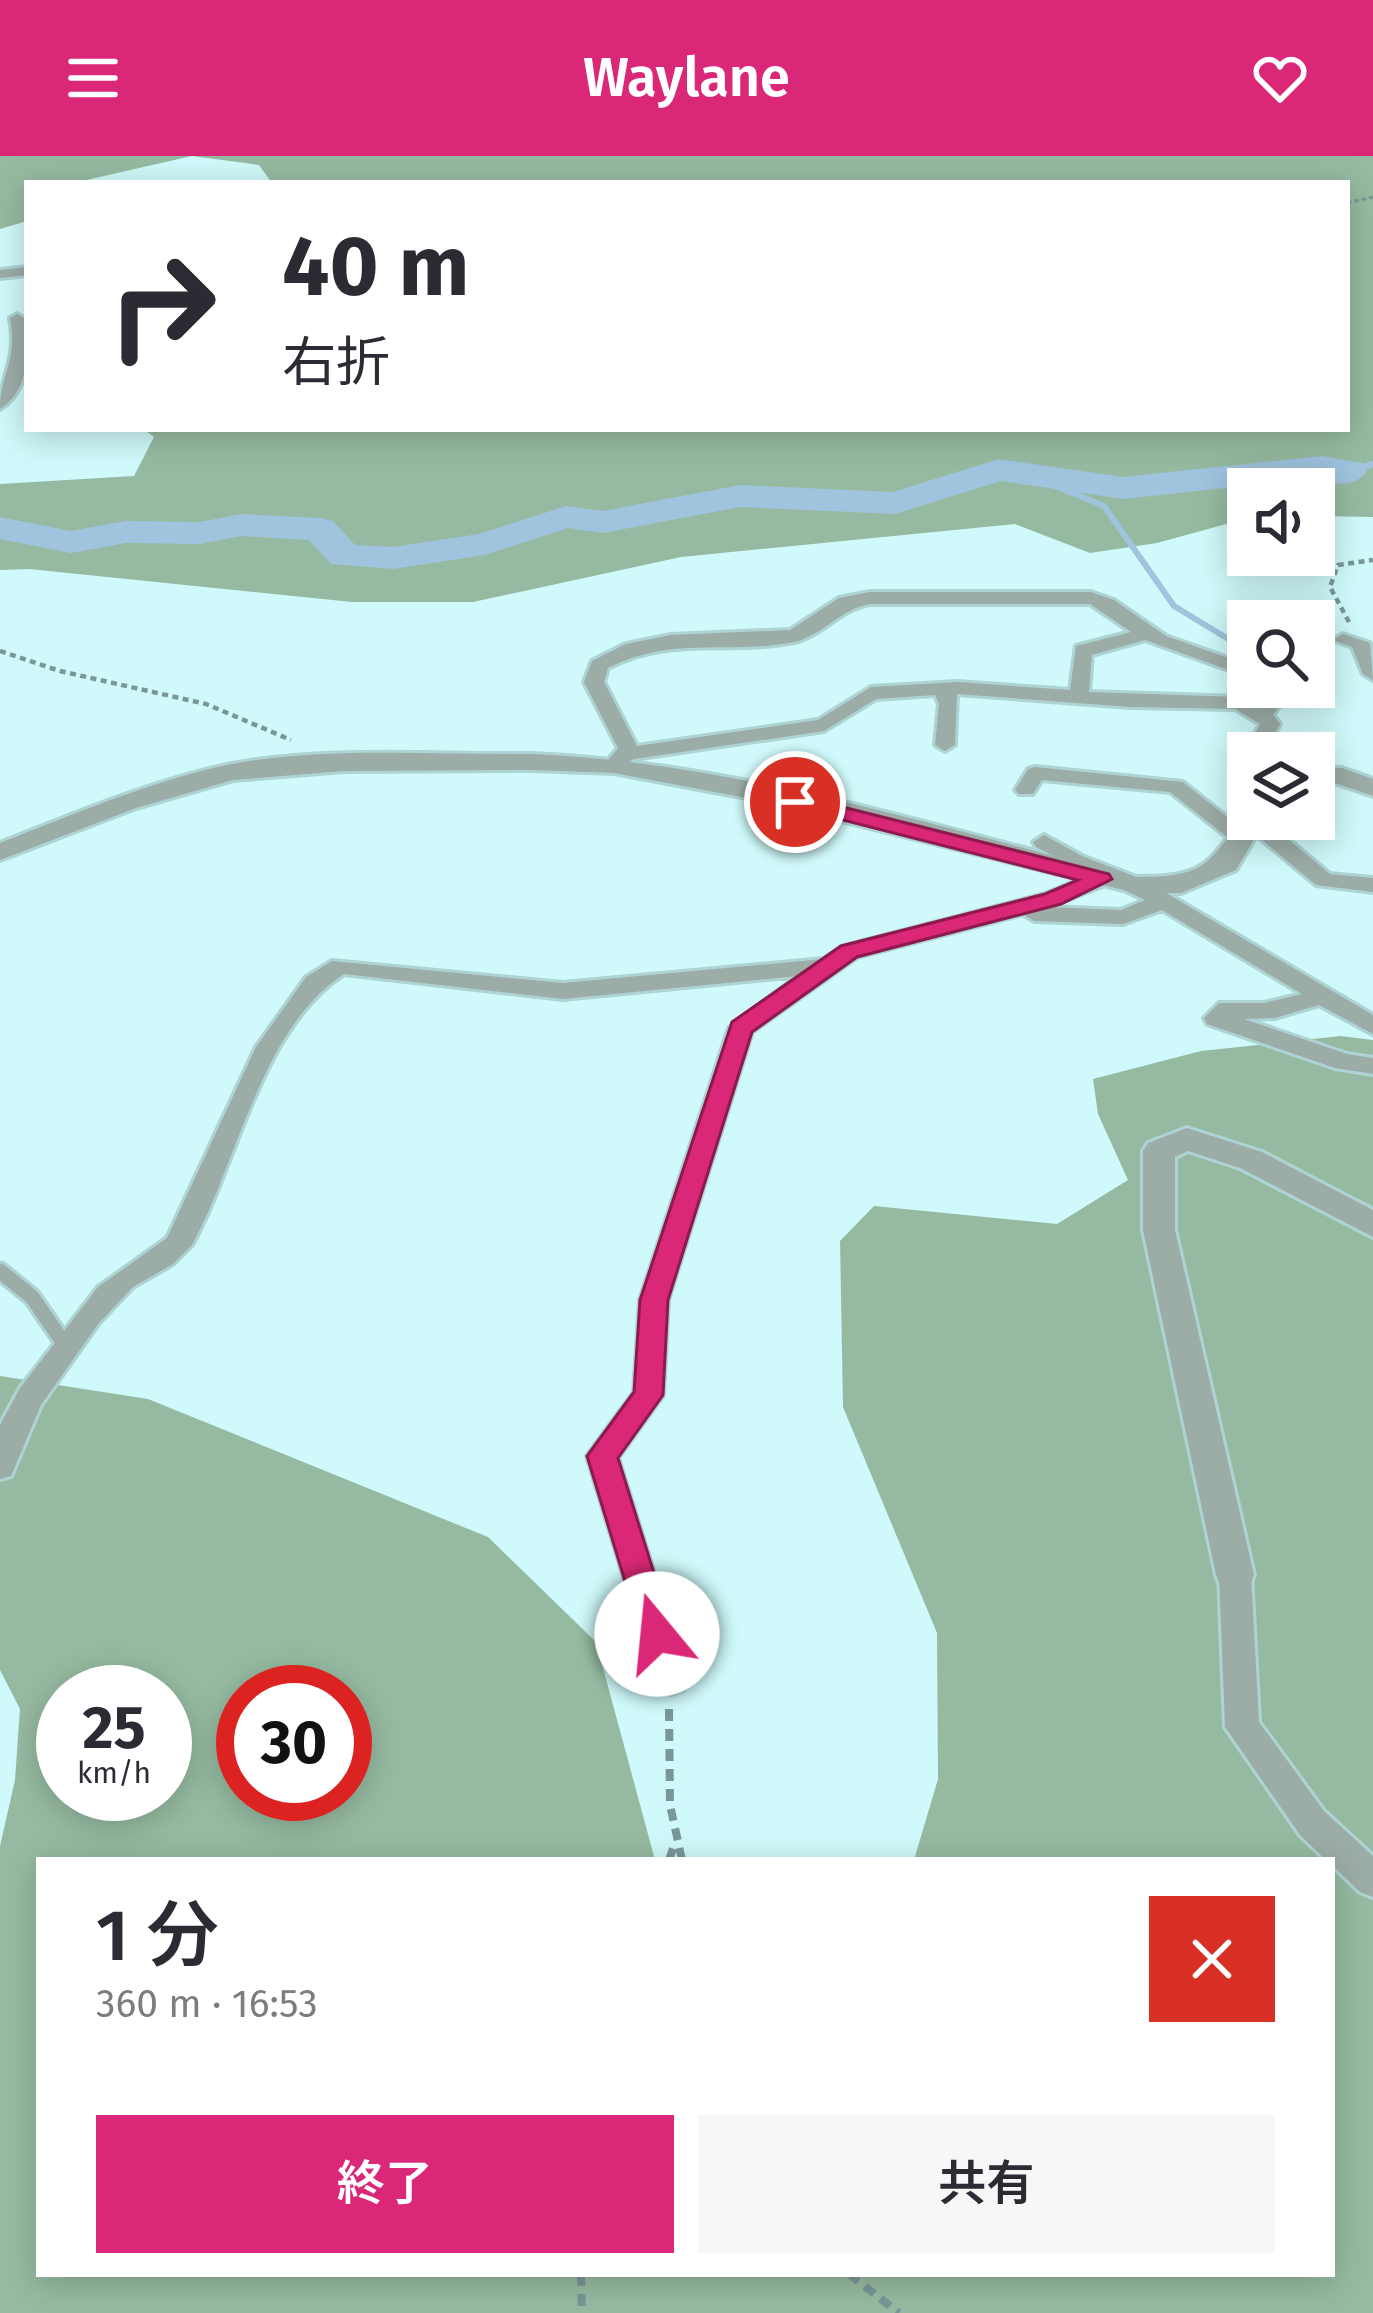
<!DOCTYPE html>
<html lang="ja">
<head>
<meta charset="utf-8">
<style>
	:root { --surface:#fff; --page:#f7f7f7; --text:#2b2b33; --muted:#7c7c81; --accent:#db2777 }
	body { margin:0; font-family:"Fira Sans","Noto Sans JP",sans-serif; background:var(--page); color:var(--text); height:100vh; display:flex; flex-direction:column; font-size:45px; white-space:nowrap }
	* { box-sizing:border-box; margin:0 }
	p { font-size:39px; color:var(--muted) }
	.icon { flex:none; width:66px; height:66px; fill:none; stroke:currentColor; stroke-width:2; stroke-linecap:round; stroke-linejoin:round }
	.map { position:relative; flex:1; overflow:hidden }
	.drawer { position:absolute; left:36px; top:1701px; width:1299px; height:420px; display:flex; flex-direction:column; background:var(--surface); border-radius:0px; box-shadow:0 6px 30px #0003 }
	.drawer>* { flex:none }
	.hud { position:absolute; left:24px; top:24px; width:1326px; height:252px; border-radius:0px; box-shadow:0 6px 30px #0003; background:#fff; color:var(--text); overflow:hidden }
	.controls { position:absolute; left:1227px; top:312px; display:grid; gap:24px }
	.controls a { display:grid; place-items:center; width:108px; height:108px; border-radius:0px; background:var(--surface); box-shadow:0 6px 30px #0003; font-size:60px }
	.speed { position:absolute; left:36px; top:1509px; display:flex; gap:24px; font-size:60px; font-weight:700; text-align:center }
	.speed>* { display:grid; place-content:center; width:156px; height:156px; border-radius:50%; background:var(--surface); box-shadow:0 6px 30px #0003; line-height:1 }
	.speed small { font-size:30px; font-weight:400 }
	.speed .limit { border:18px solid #d22; background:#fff; color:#111 }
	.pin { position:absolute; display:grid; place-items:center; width:102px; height:102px; color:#fff; margin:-51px; border:6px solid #fff; border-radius:50%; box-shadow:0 3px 12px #0007 }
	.me { position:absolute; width:132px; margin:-66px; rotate:343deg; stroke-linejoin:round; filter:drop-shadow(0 0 9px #0008) }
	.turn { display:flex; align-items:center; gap:42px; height:252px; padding:0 60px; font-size:54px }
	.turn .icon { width:156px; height:156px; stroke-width:2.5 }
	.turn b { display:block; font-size:84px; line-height:102px }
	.round { display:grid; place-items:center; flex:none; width:126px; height:126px; border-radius:0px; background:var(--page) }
	.headline { display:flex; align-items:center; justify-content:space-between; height:204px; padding:0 60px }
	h1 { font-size:72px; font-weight:600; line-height:90px }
	.primary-button { display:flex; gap:24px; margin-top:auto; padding:24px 60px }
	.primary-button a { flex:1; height:138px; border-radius:0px; background:var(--accent); color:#fff; font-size:48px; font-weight:600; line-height:138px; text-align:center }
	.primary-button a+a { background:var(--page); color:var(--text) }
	header { display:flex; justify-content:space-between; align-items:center; height:156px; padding:0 60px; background:var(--accent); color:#fff; font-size:54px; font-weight:600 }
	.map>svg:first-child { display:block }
	.forest { fill:#96baa1; fill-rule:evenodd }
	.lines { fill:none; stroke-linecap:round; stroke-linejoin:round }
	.stream { stroke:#a0c3de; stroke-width:6 }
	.river { fill:#a0c3de; fill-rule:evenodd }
	.service-casing { stroke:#aed3d4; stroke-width:21 }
	.minor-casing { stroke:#aed3d4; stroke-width:6 }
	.tertiary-casing { stroke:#aed3d4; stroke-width:6 }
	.path-far2 { stroke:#799798; stroke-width:3; stroke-dasharray:4.5 3; stroke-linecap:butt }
	.path-far1 { stroke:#799798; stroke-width:4.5; stroke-dasharray:6 4.5; stroke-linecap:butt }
	.path { stroke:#799798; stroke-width:8; stroke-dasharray:12 8; stroke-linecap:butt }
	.service { stroke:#9caca7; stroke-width:15 }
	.minor { fill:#9caca7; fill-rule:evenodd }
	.tertiary { fill:#9caca7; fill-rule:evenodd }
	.route { fill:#db2777; stroke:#8e194d; stroke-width:3 }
</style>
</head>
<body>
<header><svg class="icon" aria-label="menu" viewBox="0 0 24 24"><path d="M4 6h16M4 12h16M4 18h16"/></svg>Waylane<svg class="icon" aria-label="heart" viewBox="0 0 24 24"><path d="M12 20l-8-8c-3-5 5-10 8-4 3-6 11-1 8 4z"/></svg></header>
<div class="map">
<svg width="1373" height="2157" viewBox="0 0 1373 2157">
	<rect width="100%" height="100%" fill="#cff9fa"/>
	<!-- forest -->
	<g class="forest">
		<path d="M0,0H1373V361L1314,360V333H1248V362L1157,387L1090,397L1015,368L681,401L473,446H352L29,413L0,414V328L134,320L154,281L143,273H1347V27H272L259,9L192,0L73,27H27V65L0,73Z"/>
		<path d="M1341,880L1373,884V2157H0V1690L15,1624L20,1553L0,1514V1220L148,1243L488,1381L596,1486L655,1704H39V2118H1332V1704H914L938,1623L937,1477L843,1251L840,1085L874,1050L1057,1068L1128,1024L1098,958L1093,923L1201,895ZM63,1536H165V1638H63ZM243,1536H345V1638H243Z"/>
	</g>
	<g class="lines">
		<!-- stream -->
		<g class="stream">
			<path d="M1349,315L1373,308"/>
			<path d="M1029,319L1104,350L1174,450L1248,495"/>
			<path d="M1314,521L1332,528"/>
		</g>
		<!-- river -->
		<path class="river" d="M1322,300L1362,307L1367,315C1355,332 1335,329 1318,322L1123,343L1001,325L895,358L740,351L603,377L568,372L485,399L393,413L331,408L309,384L241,380L200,388L126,387L71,397L0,383V361L71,375L126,365L200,366L241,358L320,362L333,365L355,389L393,391L479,378L566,350L603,355L740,329L893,336L999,303L1123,321Z"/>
		<!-- service casing -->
		<g class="service-casing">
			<path id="service" d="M0,1115L32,1141L63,1186"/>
		</g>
		<!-- minor casing -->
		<g class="minor-casing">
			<g id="minor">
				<path d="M27,111V119L0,122V114Z"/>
				<path d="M17,158L24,162C31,193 29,235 0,253C0,217 18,207 10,162Z"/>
				<path d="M870,436H1091L1114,444L1166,480L1248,509V521L1145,484L1092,499L1089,536L1239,541L1260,550L1273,531H1293L1273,559L1280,568L1264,597H1248V602L1244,597L1260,568L1235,553L1131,551L957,538L955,589L945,595L935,589L939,548L935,539L876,543L824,575L634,603L614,615L604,609L618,592L584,526L592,505L626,488L671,479L790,474L839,442ZM870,448H1090L1131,476L1076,490L1070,534L957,526L871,531L818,564L637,590L604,526L608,512C673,479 728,499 794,486C822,480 840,453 870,448Z"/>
				<path d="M1343,478L1370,487L1373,524L1363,518L1352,491L1333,484Z"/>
				<path d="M1035,611L1183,626L1251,680L1240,687L1232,685L1170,636L1042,624L1033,638H1019L1015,634L1028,613Z"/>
				<path d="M1248,659V663H1264L1330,718L1373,722V736L1316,729L1244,669L1241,664Z"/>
				<path d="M1044,679L1082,700L1144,724L1373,859V878L1319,849L1275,862L1244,863L1347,898L1373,902V918L1335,912L1207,868L1204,862L1219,847H1264L1302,838L1162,754L1123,768L1034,765L1023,758L857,801L752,876L668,1144L663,1239L618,1302L687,1523L683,1534L671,1538L659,1534L655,1523L587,1300L634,1236L640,1144L729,872L798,820L563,843L344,818C261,872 238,1005 192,1089L173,1108L133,1131L99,1167L41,1249L11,1320L0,1323V1269L20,1232L98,1131L167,1082L256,891L306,821L332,805L563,827L824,803L841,791L1045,738L1091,719L1036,691L1033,686ZM1110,727L1145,744L1121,754L1048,751Z"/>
				<path d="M1235,1405L1246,1409L1251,1419L1259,1566L1324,1655L1373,1700V1741L1360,1736L1332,1709V1704H1326L1300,1679L1225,1571L1219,1419L1224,1409Z"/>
			</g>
		</g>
		<!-- tertiary casing -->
		<g class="tertiary-casing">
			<g id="tertiary">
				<path d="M531,598C736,606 938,672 1136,721C1203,721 1208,711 1244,657L1248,656V663H1266L1236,714L1181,737H1136L752,643L614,617L531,614L344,615L233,624L136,652L0,704V687C74,658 149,626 227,609C321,590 434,599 531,598Z"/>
				<path d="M1314,611L1342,612L1373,623V640L1338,628L1314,627Z"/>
				<path d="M1187,972L1262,996L1373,1054V1081L1240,1012L1188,995L1175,1001V1074L1254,1419L1249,1431L1235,1436L1221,1431L1216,1419L1143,1074V995L1148,987Z"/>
			</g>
		</g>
		<!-- path-far2 -->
		<path class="path-far2" d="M1347,47L1373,41"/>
		<!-- path-far1 -->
		<g class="path-far1">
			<path d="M1349,466L1330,431L1338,409L1373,404"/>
			<path d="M0,495L60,515L206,548L291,584"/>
		</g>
		<!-- path -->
		<g class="path">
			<path d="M669,1553L670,1649L682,1704"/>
			<path d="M669,1704L674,1690"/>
			<path d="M581,2118L582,2157"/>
			<path d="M849,2118L899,2157"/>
		</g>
		<!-- service -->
		<use href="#service" class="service"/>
		<!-- minor -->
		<use href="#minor" class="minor"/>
		<!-- tertiary -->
		<use href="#tertiary" class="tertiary"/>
	</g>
	<!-- route -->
	<path class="route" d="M795,639L1109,718L1112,723L1061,748L857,801L752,876L668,1144L663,1239L618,1302L673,1478L669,1489L657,1493L645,1489L641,1478L587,1300L634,1236L640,1144L732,866L841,790L1045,738L1078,724L788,650L785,646Z"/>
</svg>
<div class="controls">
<a><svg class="icon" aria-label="sound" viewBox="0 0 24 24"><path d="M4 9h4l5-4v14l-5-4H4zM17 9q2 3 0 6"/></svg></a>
<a><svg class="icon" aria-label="search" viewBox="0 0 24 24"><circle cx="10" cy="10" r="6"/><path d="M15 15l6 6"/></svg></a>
<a><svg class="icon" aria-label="layers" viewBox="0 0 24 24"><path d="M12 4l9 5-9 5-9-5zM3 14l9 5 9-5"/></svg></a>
</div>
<div class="speed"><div>25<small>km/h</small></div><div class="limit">30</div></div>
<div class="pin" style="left:795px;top:646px;background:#d93025"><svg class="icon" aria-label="arrive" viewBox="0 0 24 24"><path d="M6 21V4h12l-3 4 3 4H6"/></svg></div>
<svg class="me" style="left:657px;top:1478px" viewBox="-20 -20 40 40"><circle r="19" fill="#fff"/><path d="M0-13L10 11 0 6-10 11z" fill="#db2777"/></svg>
<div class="hud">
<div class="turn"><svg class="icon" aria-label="right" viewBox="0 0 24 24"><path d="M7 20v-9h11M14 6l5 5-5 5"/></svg><div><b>40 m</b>右折</div></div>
</div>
<section class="drawer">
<div class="headline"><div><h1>1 分</h1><p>360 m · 16:53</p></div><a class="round" style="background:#d93025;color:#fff"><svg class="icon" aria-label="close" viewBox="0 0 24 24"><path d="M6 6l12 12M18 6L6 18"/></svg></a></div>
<div class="primary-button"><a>終了</a><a>共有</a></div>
</section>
</div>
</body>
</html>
